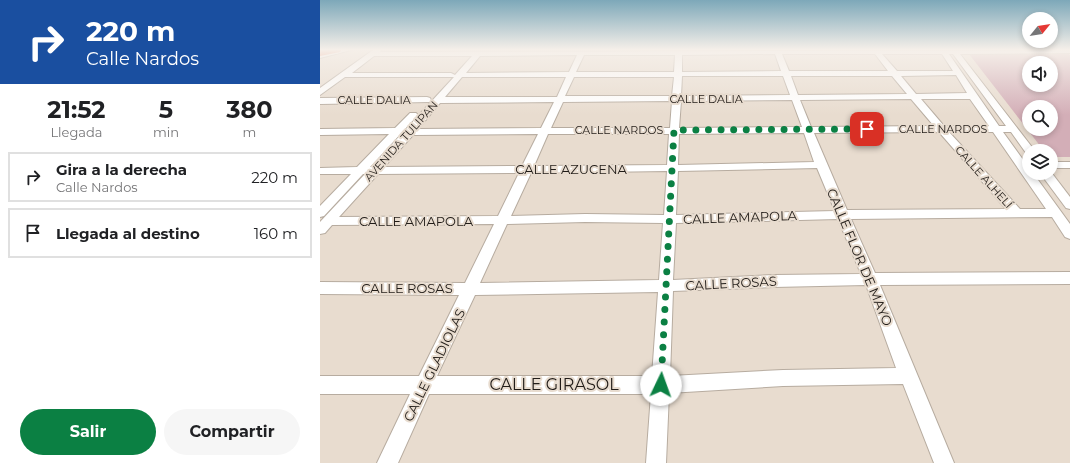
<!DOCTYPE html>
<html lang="es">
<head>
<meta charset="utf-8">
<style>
	:root { --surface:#fff; --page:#f6f6f6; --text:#202124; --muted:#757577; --line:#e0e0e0; --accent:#0b8043 }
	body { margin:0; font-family:Montserrat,sans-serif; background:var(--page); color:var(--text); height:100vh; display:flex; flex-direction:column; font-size:15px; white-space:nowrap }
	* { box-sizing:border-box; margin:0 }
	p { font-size:13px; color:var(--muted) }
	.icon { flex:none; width:22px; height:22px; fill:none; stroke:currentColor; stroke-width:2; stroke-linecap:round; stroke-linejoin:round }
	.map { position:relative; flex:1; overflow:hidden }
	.panel { display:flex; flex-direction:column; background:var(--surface); width:320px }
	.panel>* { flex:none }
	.top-card { background:#1a4fa0; color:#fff; overflow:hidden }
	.needle { width:26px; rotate:60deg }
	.buttons { position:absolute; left:702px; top:12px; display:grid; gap:8px }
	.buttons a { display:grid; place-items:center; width:36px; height:36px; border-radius:50%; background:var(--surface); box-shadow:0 2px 6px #0003; font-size:20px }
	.pin { position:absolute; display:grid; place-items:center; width:34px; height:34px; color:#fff; margin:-17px; border-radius:8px; box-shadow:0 2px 6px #0006 }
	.me { position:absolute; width:44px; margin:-22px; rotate:3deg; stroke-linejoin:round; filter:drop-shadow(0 0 3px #0008) }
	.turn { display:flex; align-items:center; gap:14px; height:84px; padding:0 20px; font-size:18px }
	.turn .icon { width:52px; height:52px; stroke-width:2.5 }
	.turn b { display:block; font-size:28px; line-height:34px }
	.eta { display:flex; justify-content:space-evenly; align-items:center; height:68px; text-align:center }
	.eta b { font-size:24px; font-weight:700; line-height:28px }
	.primary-button { display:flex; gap:8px; margin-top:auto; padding:8px 20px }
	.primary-button a { flex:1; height:46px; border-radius:24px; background:var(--accent); color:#fff; font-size:16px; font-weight:700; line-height:46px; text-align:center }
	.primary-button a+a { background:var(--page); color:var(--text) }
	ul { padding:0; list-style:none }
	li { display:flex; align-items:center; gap:12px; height:50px; margin:0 8px 6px; padding:0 12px; border:2px solid var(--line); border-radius:0px }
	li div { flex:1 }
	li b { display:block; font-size:15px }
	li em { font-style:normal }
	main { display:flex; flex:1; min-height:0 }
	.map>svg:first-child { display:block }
	.green { fill:#d3aeb7; fill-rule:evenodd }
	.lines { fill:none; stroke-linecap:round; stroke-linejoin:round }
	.minor-casing { stroke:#b7aca0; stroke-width:2 }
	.highway-casing { stroke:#fff; stroke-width:2 }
	.minor { fill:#fff; fill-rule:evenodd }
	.highway { fill:#ee6b49; fill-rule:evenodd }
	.route { stroke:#0b8043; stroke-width:7; stroke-dasharray:0 12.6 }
	.labels { text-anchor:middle; stroke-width:4; stroke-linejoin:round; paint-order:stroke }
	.far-street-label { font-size:11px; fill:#211c18; stroke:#e8dccf }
	.street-label { font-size:13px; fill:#211c18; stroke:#e8dccf }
	.near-street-label { font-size:16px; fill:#211c18; stroke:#e8dccf }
</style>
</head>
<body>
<main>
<section class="panel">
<div class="top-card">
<div class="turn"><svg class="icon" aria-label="right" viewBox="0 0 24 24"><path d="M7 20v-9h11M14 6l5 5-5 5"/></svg><div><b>220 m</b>Calle Nardos</div></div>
</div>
<div class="eta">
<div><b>21:52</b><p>Llegada</p></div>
<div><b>5</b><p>min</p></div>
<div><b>380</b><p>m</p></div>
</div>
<ul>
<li><svg class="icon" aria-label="right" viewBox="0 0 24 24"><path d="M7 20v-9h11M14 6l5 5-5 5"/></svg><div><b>Gira a la derecha</b><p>Calle Nardos</p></div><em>220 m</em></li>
<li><svg class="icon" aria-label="arrive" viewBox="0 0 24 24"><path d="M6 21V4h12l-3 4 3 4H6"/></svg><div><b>Llegada al destino</b></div><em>160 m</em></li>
</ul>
<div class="primary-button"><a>Salir</a><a>Compartir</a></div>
</section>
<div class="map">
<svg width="750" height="463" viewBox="0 0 750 463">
	<rect width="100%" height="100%" fill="#e8dccf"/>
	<!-- green -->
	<path class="green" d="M747,53L750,55V157H731V151H724L649,54ZM709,63H731V85H709ZM709,107H731V129H709Z"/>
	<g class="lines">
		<!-- minor casing -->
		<g class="minor-casing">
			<g id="minor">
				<path d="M16,50H31L0,58V54Z"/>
				<path d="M53,50H61L60,52L750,50V53L640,54L715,151H709V154L706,153L691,132H683L709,168V173H713L750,224V239L745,237L732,217L531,219L555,273L750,272V284L560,285L634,463H614L583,384L463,386L349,393L346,463H326L331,394H109L78,463H57L90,394H0V376H99L139,295L0,294V282L145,283L174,224L12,225L5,233L0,234V222L45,174H43L4,216L0,217V206L31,174H0V168L37,167L69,134L0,135V129L75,128L90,113H96L98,115L96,117L50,167H51L134,77H25L0,95V88ZM455,54L461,71L362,72V55ZM462,54H555L568,71H469ZM562,54H622L633,71H577ZM629,54H633L686,126H679ZM257,55L249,72L146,73L160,56ZM264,55H355L354,72H256ZM54,56H152L135,75L131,73H32ZM636,75L647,93L596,94L581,76ZM362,76H463L470,95L361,96ZM471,76H572L587,94L478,95ZM142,77H246L237,97H125ZM254,77H354L352,96H245ZM591,99L614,126L491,127L480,100ZM601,99H650L669,126H624ZM472,100L482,127L359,128L361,101ZM352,101L350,128H231L243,102ZM234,102L221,128L98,129L120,103ZM619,132L686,209L527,210L494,133ZM629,132H673L726,209H700ZM484,133L494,162L358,165L359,134ZM218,134L202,166L64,167L93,135ZM228,134H349L347,165L214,166ZM497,168L515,211L356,215L358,171ZM347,171L344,215L265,214L191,216L211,173ZM199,173L178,216L19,217L58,174ZM518,219L541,274L454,275L353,280L356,223ZM265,222L343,223L339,280L160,283L187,224ZM546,285L576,368L463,370L350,376L353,291L454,287ZM338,292L332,376H117L155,295Z"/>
				<path d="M107,97L110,98L111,100L110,102L0,104V98Z"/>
				<rect x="731" y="162" width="19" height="6"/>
				<path d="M731,172L750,197V209L746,208L720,173Z"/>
			</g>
		</g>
		<!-- highway casing -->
		<g class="highway-casing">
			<path id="highway" d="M0,50H21L20,52L0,56Z"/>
		</g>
		<!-- minor -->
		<use href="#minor" class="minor"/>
		<!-- highway -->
		<use href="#highway" class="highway"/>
	</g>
	<!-- sky -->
	<linearGradient id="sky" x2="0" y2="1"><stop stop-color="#7da8b9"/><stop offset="0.43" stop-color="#f5efe9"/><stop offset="1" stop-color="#f5efe9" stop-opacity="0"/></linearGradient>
	<rect width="750" height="115" fill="url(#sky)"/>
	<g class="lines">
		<!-- route -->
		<path class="route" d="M341,385L354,130L547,129"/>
	</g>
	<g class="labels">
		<!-- far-street labels -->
		<g class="far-street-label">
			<text x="386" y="103">CALLE DALIA</text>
			<text x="54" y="104">CALLE DALIA</text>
			<text x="623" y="133">CALLE NARDOS</text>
			<text x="299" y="134">CALLE NARDOS</text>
			<text transform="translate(81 141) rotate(-48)" y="4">AVENIDA TULIPAN</text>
			<text transform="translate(664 177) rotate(48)" y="4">CALLE ALHELÍ</text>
		</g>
		<!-- street labels -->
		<g class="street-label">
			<text x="251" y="174">CALLE AZUCENA</text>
			<text transform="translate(420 217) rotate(-2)" y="5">CALLE AMAPOLA</text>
			<text x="96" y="226">CALLE AMAPOLA</text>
			<text transform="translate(540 257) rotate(67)" y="5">CALLE FLOR DE MAYO</text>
			<text transform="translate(411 283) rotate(-3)" y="5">CALLE ROSAS</text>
			<text x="87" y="293">CALLE ROSAS</text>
			<text transform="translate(114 365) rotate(-64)" y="5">CALLE GLADIOLAS</text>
		</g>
		<!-- near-street labels -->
		<g class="near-street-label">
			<text x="234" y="390">CALLE GIRASOL</text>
		</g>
	</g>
</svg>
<div class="buttons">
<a><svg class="needle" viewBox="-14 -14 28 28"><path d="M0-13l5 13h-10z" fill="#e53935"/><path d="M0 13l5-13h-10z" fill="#757577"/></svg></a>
<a><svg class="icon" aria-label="sound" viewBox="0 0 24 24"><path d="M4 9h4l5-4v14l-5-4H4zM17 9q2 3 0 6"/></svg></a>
<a><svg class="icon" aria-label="search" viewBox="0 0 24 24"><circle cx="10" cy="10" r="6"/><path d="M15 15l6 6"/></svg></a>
<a><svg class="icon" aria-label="layers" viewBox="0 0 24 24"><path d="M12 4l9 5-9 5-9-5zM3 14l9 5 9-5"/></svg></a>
</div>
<div class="pin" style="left:547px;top:129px;background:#d93025"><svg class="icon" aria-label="arrive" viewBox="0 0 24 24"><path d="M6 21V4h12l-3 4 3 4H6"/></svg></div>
<svg class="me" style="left:341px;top:385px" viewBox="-20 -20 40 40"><circle r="19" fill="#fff"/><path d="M0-13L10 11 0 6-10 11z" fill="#0b8043"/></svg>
</div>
</main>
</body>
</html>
